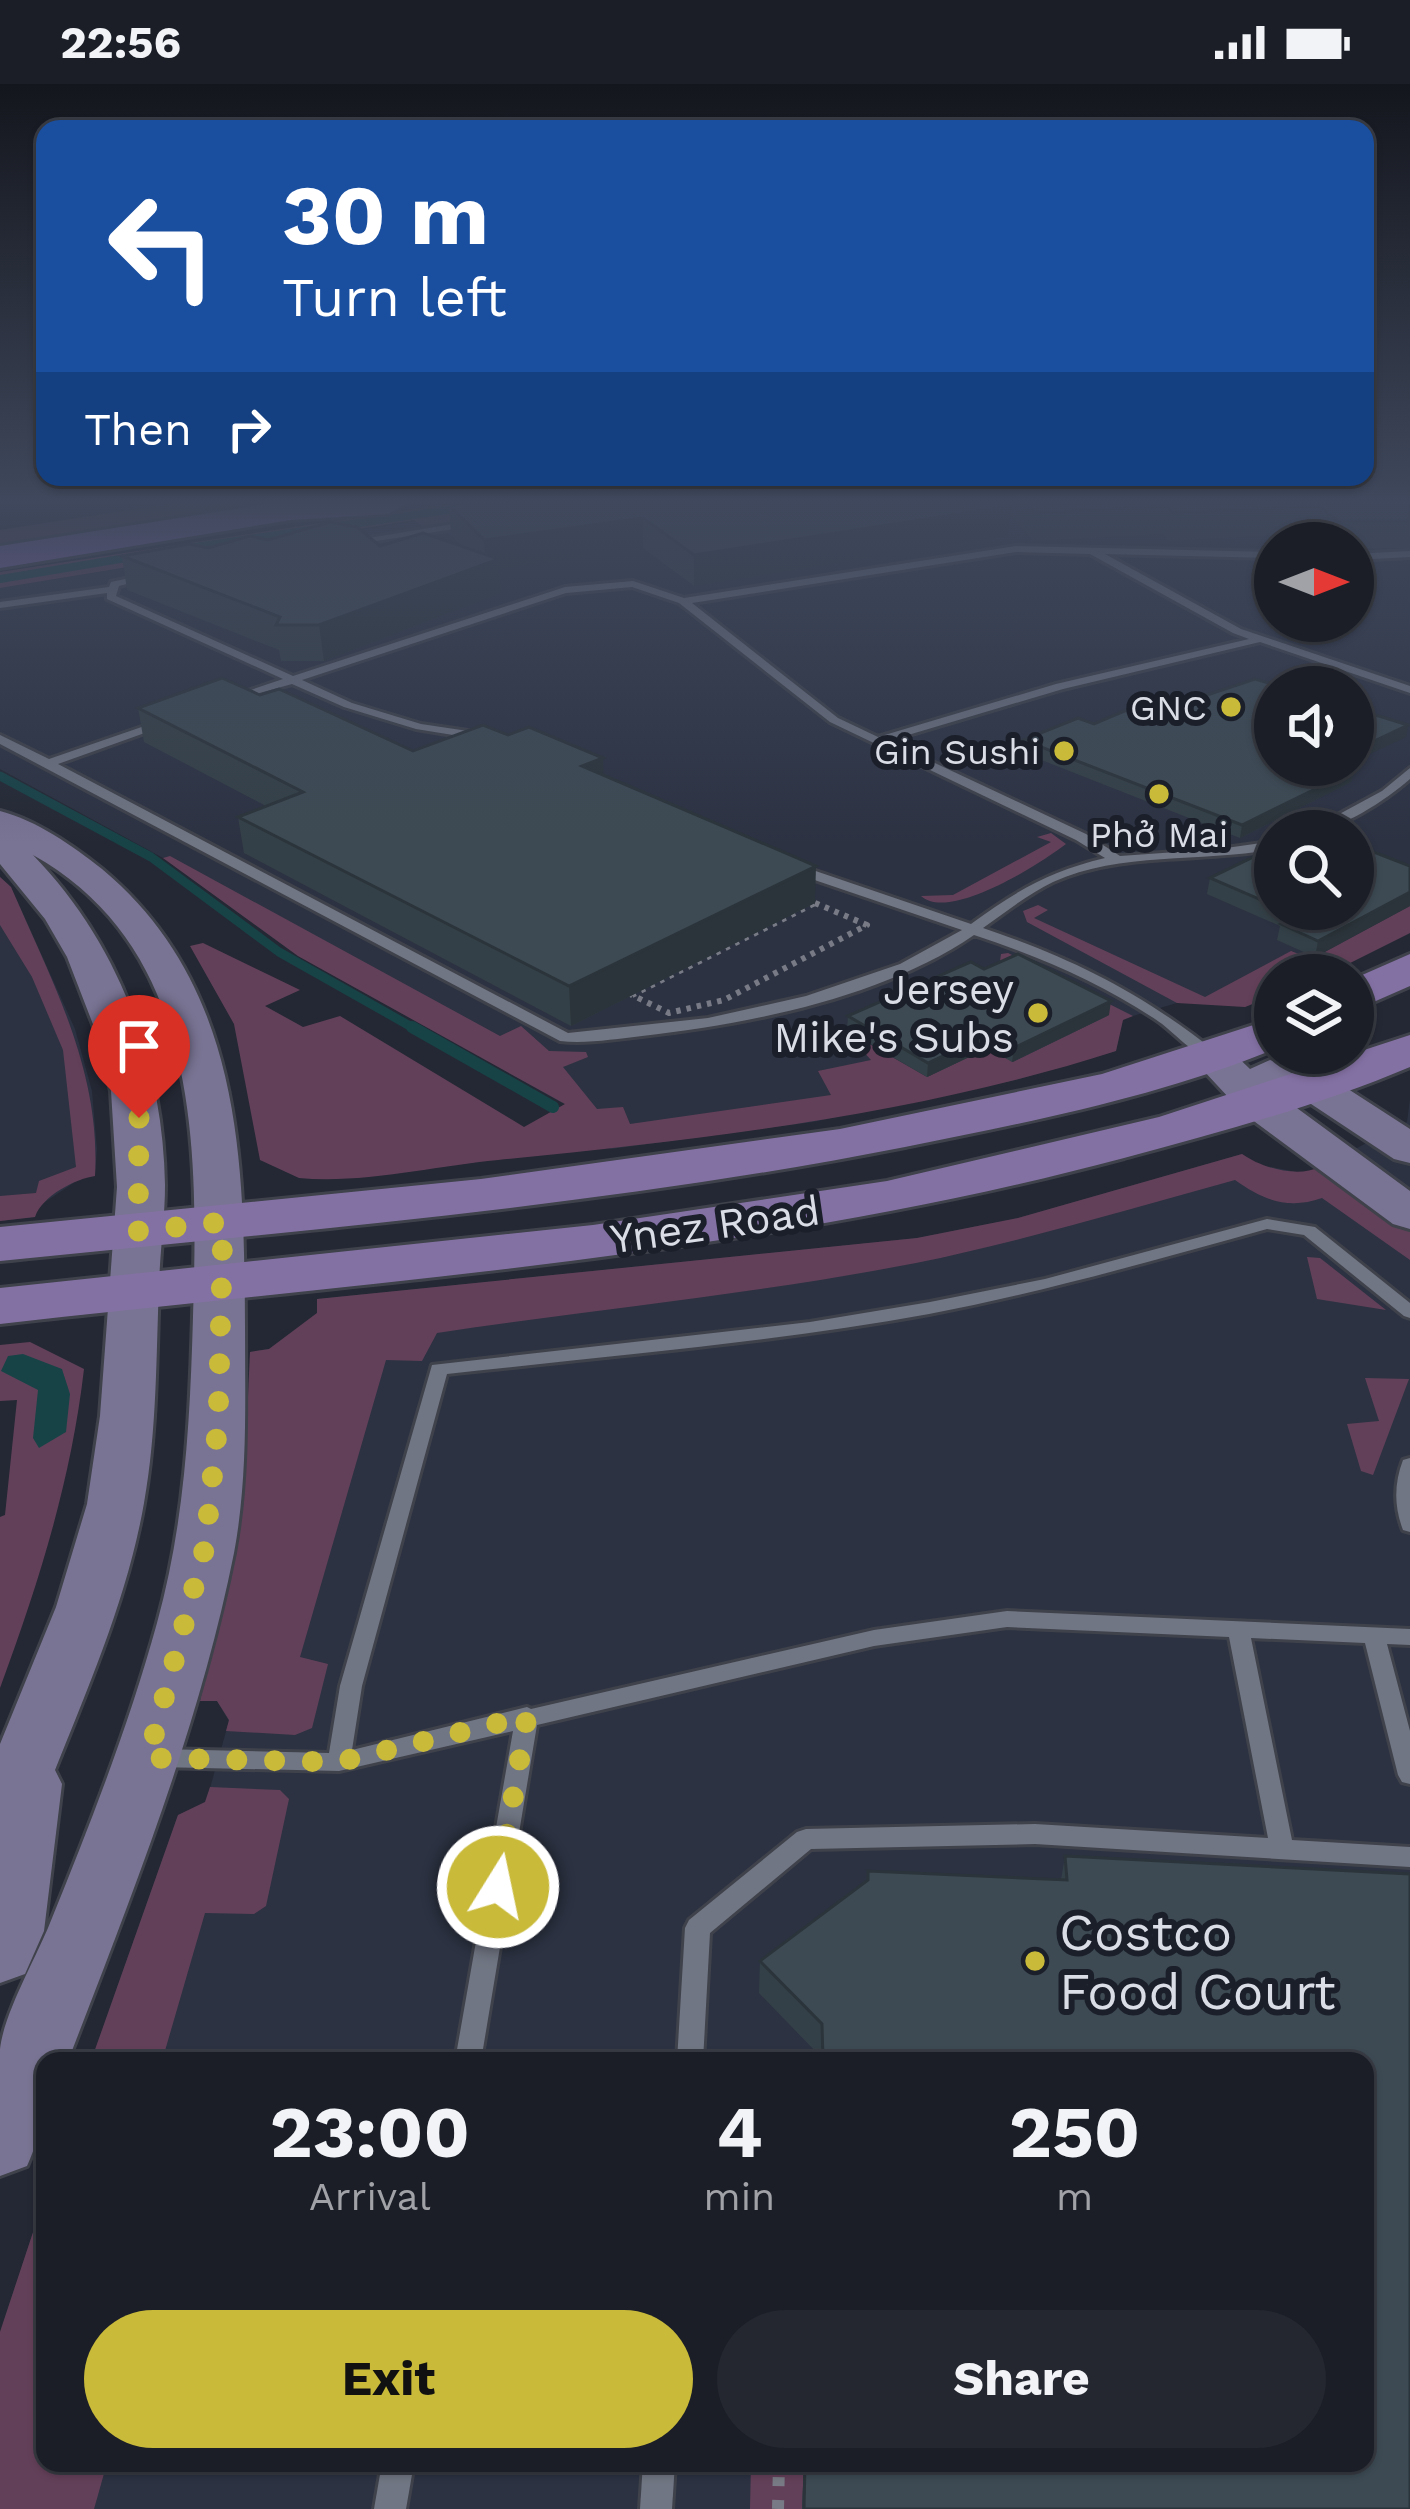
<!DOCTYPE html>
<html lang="en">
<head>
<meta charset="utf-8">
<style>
	:root { --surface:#1b1e27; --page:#24272f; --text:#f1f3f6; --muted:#a0a2a7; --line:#393c44; --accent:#c9ba3a }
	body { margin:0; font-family:"Work Sans",sans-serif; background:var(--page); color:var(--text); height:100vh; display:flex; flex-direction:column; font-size:45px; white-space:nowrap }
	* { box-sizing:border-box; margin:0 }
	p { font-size:39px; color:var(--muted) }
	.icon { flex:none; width:66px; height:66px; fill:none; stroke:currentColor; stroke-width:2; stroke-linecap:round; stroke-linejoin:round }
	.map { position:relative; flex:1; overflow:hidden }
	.side { position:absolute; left:36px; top:1968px; width:1338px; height:420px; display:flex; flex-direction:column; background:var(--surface); border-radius:24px; box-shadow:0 3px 9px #0004,0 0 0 3px var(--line) }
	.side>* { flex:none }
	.hud { position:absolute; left:36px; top:36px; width:1338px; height:366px; border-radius:24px; box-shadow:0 3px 9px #0004,0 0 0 3px var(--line); background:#1a4fa0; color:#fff; overflow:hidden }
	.needle { width:78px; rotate:90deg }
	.fabs { position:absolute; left:1254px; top:438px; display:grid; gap:24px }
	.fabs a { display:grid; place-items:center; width:120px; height:120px; border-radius:50%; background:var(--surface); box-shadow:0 3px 9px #0004,0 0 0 3px var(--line); font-size:60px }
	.pin { position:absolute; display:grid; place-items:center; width:102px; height:102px; color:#fff; margin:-123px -51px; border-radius:50% 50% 50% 0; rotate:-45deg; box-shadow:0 0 12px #0007 }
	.pin .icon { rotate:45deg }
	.me { position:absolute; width:132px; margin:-66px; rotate:10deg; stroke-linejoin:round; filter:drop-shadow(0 0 9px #0008) }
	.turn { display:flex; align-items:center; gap:42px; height:252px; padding:0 48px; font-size:54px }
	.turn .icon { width:156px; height:156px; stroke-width:2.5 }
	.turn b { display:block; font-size:84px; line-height:102px }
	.then { display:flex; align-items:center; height:114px; padding:0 48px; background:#0003; gap:24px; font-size:45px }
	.eta { display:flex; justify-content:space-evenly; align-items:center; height:204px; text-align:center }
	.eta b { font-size:72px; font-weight:700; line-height:84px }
	.action { display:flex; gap:24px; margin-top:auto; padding:24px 48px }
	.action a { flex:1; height:138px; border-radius:72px; background:var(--accent); color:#111; font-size:48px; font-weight:700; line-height:138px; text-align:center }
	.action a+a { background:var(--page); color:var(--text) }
	.status { display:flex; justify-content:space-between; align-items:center; height:84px; padding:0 60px; background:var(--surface); direction:ltr }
	.status svg { height:33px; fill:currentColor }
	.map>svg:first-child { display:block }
	.built { fill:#2c3242; fill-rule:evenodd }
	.green { fill:#634059 }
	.water { fill:#174347 }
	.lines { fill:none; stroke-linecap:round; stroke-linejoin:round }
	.stream-far2 { stroke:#174347; stroke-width:8 }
	.stream-far1 { stroke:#174347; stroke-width:9 }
	.stream { stroke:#174347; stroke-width:12 }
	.lane-casing { stroke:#3f424b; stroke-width:6 }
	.secondary-casing { stroke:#3f424b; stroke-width:6 }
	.primary-casing { stroke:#3f424b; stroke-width:6 }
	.highway-casing { stroke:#3f424b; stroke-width:6 }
	.path-far1 { stroke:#787b85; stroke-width:6; stroke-dasharray:4.5 6; stroke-linecap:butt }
	.path { stroke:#787b85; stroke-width:12; stroke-dasharray:9 14; stroke-linecap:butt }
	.lane { fill:#717684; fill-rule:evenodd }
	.secondary { fill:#7a7494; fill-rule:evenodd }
	.primary { fill:#8471a4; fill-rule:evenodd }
	.highway { fill:#906eba; fill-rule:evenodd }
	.wall { fill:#344047 }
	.shaded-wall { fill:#2b343a }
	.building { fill:#3d4a53; stroke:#2b343a; stroke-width:3 }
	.route { stroke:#c9ba3a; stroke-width:21; stroke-dasharray:0 37.8 }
	.poi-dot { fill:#c9ba3a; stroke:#1b1f2a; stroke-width:4.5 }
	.labels { text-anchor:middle; stroke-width:12; stroke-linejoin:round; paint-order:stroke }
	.far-poi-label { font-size:36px; fill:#dadde5; stroke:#1b1f2a; text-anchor:end }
	.poi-label { font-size:42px; fill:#dadde5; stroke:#1b1f2a; text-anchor:end }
	.street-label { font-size:42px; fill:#dadde5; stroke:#1b1f2a }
	.near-poi-label { font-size:51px; fill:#dadde5; stroke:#1b1f2a; text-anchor:start }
</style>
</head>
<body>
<div class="status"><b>22:56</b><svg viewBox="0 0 49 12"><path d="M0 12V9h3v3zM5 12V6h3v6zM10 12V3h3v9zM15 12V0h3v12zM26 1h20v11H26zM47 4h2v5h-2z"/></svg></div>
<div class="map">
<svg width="1410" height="2425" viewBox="0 0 1410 2425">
	<rect width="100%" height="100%" fill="#242834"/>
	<!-- built -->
	<g class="built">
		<path d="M523,420H1410V849L1326,891H1275V911L1245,923L1187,916L1123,935L1116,967L1016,996L813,1038L611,1065L566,1021L298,872L163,774L0,685V504ZM1275,459H1353V537H1275ZM1275,603H1353V681H1275ZM1275,747H1353V825H1275Z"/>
		<path d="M0,793L11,803L75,945L92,1007L97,1065L95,1092L81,1094L39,1122L35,1133L0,1137Z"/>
		<path d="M1410,1015V2425H0V2248L45,2112V2379H1365V1977H91L178,1731L206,1718L229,1637L217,1617H200L243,1422L250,1268L269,1265L317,1229V1215L917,1154L1018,1134L1242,1070L1256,1080L1307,1090L1407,1038Z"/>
	</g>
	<!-- green -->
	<g class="green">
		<path d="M168,420H255L0,460V446Z"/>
		<path d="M446,420H571L422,442L414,436L0,504V488Z"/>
		<path d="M1051,749L1066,760C1040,780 949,838 921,812L953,811L1051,758L1037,753Z"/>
		<path d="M170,772L500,952L521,942L549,967L586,968L588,973L563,983L597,1025L623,1023L630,1040L831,1011L818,987L871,976L843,945L927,993L988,964L1013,978L1107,932L1012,886L1000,877L1001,870L1008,869L1133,932L1123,936L1116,967C917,1031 706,1055 498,1076C435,1082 362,1100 299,1094L260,1076L234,940L190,862L203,859L300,906L265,922L303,943L340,932L524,1043L565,1020L298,872L163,774Z"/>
		<path d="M0,793L11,803C52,898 101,986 95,1092C75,1095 42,1112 35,1133L0,1137V1112L36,1109L39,1097L76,1083L63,966L32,893L0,841Z"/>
		<path d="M1038,821L1048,826L1034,834L1205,913L1291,867L1312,875L1410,822V849L1326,891H1275V911L1245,923L1177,919L1027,838L1023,827Z"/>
		<path d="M1242,1070C1262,1084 1297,1094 1320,1083L1410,1144V1176L1322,1114C1288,1126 1263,1116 1235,1096C1129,1125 1024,1157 916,1179C757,1210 597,1225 437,1249L422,1277L386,1276L300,1573L328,1580L312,1644L295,1651L226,1647L229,1636L217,1617H200L243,1422L250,1268L269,1265L317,1229V1215L917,1154L1018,1134Z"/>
		<path d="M1307,1173L1320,1174L1386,1226L1317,1215Z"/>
		<path d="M30,1258L84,1285C71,1397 39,1498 0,1604V1433L5,1431L17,1316L0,1317V1261Z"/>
		<path d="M1365,1294L1409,1295L1373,1391L1361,1387L1347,1340L1379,1337Z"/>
		<path d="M210,1703L280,1706L289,1715L266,1822L254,1830L205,1829L162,1977H91L178,1731L205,1718Z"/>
		<path d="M45,2112V2379H107L94,2425H0V2248Z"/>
		<path d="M751,2379H804L802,2425H750Z"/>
	</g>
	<!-- water -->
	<path class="water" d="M23,1270L62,1285L70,1310L66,1348L39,1364L33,1354L38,1306L1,1287L8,1272Z"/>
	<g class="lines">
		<!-- stream-far2 -->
		<g class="stream-far2">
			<path d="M181,465L489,420"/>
			<path d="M0,495L138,472"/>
		</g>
		<!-- stream-far1 -->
		<path class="stream-far1" d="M0,692L151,773L279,868L417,946"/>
		<!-- stream -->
		<path class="stream" d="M412,943L553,1023"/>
		<!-- lane casing -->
		<g class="lane-casing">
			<g id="lane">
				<path d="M471,437L474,438V442L350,461L345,458Z"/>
				<path d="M1016,462L1275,468V474L1105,470L1241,545L1410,602V609L1260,558L1063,605L888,657L1086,750L1120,772L1219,765L1275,757V765C1202,779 1122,767 1053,798C1028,810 1006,828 983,844C1074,875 1142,909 1217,969V975C1196,976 1174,947 1155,935C1099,898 1038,872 974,851C884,913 750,940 642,952C615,955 586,960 560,957L0,660V651L49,675L159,637H167V641L58,680L568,949L708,934L806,912L900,880L962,846L788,787V781H798L971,840C1016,807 1050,787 1105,774L1076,756L830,638L679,519L632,503L566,509L302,596L352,619L421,640L488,650L490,652L484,656L416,645L344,623L292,600L230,617V613L283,595L107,515V509L0,524V518L109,503L111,498L149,490V494L119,502L116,512L293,592L565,503L633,497L684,514ZM1016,468L1090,470L1233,549L1249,555L1056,600L878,653L838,634L692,519Z"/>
				<path d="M1410,467V473L1353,476V470Z"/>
				<path d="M1410,684V695C1386,716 1340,747 1308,747L1382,707Z"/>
				<path d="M1267,1135L1315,1143L1410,1219V1234L1404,1232L1304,1151L1267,1145C1155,1176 1044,1208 929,1230C770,1259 608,1272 447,1290L362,1602L352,1666L527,1623L531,1625L874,1546L1007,1527L1410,1545V1561L1387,1560L1410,1647V1700L1402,1698L1398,1691L1365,1559L1251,1554L1292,1756L1410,1763V1783L1035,1760L811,1765L710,1849L703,1977H677L685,1844L689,1836L797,1748L806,1745L1035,1740L1268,1754L1229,1553L1007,1543L874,1562L537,1641L481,1977H455L513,1647L339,1687L159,1683L151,1680L147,1674L151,1668L159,1665L329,1669L340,1602L432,1281L810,1238L930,1218L1045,1195Z"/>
				<path d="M1410,1374V1448L1403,1446C1394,1423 1394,1399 1403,1376Z"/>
				<path d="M382,2379H414L406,2425H374Z"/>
				<path d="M643,2379H675L672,2425H640Z"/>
			</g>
		</g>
		<!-- secondary casing -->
		<g class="secondary-casing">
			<g id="secondary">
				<path d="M0,727C36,736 73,762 102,785C242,902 244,1074 245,1242C245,1318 248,1394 234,1469C199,1644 132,1811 68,1977H45C45,2017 44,2045 27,2082L0,2092C0,2051 0,2006 0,1965C4,1929 36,1874 50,1839C90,1741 129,1641 157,1539C185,1437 190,1338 193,1233C198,1064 201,865 33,771C119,859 163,979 165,1101C165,1134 160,1167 159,1201C156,1274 157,1347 144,1419C128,1511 90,1599 55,1686L62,1700L44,1847L25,1890L0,1899V1660L56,1523L87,1420L100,1332L117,1103L111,1007L101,961L67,873L45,835L0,780Z"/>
				<path d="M1212,959L1227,963L1250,985L1270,976L1328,992L1410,1045V1079L1394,1075L1296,1010L1267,1002L1410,1107V1145L1393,1140L1243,1029L1190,972L1197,963Z"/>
			</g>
		</g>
		<!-- primary casing -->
		<g class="primary-casing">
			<g id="primary">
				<path d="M1410,870V902L1353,927V895Z"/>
				<path d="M1275,934V965C1157,1013 1030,1038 905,1063C606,1122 302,1146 0,1177V1143L481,1095L840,1045L1102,990Z"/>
				<path d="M1410,951V983C1318,1022 1220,1048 1124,1074C757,1172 376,1197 0,1240V1204L593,1141L887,1097L1159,1033Z"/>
			</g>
		</g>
		<!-- highway casing -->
		<g class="highway-casing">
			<path id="highway" d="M268,420H405L388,430L291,436L0,484V462Z"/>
		</g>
		<!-- path-far1 -->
		<path class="path-far1" d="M815,819L867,841L724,916L669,929L632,911Z"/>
		<!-- path -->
		<path class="path" d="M778,2425L779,2379"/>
		<!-- lane -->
		<use href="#lane" class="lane"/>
		<!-- secondary -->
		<use href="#secondary" class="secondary"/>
		<!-- primary -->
		<use href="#primary" class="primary"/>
		<!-- highway -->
		<use href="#highway" class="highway"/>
	</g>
	<!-- wall -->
	<g class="wall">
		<path d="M463,420H1410V464L1353,465V459H1325L1314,449L1170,457L1163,450L1034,457L1010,431L1008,452L694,502L643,464L499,485L501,509L324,577H281L279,566L127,506L122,472L208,464L268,456L380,462L463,463L451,451L449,421Z"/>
		<path d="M260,611L413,667L604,691L815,819L571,942L244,769L238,733L266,722L144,658L138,624Z"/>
		<path d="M1140,630L1344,682L1354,686L1351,698L1240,754L1021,668L1023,656Z"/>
		<path d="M1275,769V825H1353L1315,873L1277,856L1280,842L1207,810L1210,794Z"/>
		<path d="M984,885L1109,931L1012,978L988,964L927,993L847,946L848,932Z"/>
		<path d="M1065,1772L1410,1790V2425H802L804,2379H1365V1977H820V1972L759,1909L760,1877L867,1797L868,1787L1061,1796Z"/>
	</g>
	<!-- shaded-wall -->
	<g class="shaded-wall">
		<path d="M1011,422L1008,452L694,502V471Z"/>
		<path d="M643,434V464L499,485L501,509L324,577L319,541L486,480L484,456Z"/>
		<path d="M1408,641L1406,653L1353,678V667Z"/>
		<path d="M603,674L604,709L582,682Z"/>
		<path d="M1354,686L1351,698L1240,754L1242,741Z"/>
		<path d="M816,782L815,819L571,942L569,902Z"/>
		<path d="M1410,808V822L1315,873L1318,857Z"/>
		<path d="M1111,917L1109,931L1012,978L1014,964Z"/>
		<path d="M989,950L988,964L927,993L928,979Z"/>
	</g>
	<!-- building -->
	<g class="building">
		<path d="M463,420H1010L1011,422L694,471L643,434L484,456L449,421Z"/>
		<path d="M1027,420H1410V437H1338L1319,422L1174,429L1166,422L1036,429Z"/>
		<path d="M330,438L357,443L380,462L423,449L499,475L319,541H276L280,533L122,472L189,460L208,464L250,452L268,456Z"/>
		<path d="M222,594L260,611L279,605L413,667L483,641L508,651L529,643L603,674L582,682L816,782L569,902L238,733L303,708L138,624Z"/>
		<path d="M1255,595L1283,603H1275V681H1340L1354,686L1242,741L1023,656L1078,634L1094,640L1129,625L1140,630L1181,613L1210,610Z"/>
		<path d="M1353,624L1408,641L1353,667Z"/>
		<path d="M1366,765L1410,782V808L1318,857L1281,840L1297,832L1281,825H1353V772Z"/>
		<path d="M1268,766L1275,769V822L1210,794Z"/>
		<path d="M1018,870L1111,917L1014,964L989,950L928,979L848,932L971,878L984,885Z"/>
		<path d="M1065,1772L1410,1790V2425H804L805,2379H1365V1977H823L822,1940L760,1877L868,1796V1787L1067,1796Z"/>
	</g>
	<!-- sky -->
	<linearGradient id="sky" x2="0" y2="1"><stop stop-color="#14161d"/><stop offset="0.55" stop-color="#3f485c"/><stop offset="1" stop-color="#3f485c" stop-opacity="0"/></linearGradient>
	<rect width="1410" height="759" fill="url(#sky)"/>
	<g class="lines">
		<!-- route -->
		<path class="route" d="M139,1034L138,1147L223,1138L218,1339L205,1463L148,1674L339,1678L527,1632L498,1803"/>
	</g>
	<!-- markers -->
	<g class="poi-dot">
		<circle cx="1231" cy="623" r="12"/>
		<circle cx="1064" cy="667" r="12"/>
		<circle cx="1159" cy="710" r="12"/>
		<circle cx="1038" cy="929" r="12"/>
		<circle cx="1035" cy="1877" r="12"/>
	</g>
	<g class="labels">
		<!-- far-poi labels -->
		<g class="far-poi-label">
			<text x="1207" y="636">GNC</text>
			<text x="1040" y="680">Gin Sushi</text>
			<text x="1159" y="763" text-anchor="middle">Phở Mai</text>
		</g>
		<!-- poi labels -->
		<g class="poi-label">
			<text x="1014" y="920">Jersey<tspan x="1014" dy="48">Mike's Subs</tspan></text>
		</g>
		<!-- street labels -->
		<g class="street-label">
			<text transform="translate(715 1140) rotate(-8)" y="15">Ynez Road</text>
		</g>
		<!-- near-poi labels -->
		<g class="near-poi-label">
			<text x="1059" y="1866">Costco<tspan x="1059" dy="59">Food Court</tspan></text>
		</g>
	</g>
</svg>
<div class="fabs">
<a><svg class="needle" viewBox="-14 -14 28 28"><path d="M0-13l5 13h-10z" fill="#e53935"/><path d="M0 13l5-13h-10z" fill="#a0a2a7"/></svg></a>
<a><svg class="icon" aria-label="sound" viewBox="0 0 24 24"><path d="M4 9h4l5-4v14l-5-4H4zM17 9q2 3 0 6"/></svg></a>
<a><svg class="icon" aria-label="search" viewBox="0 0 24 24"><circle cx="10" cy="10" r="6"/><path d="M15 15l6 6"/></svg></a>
<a><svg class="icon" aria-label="layers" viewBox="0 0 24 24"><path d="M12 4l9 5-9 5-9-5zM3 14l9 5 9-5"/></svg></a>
</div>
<div class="pin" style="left:139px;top:1034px;background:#d93025"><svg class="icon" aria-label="arrive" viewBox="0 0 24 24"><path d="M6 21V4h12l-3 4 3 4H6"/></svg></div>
<svg class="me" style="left:498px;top:1803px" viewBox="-20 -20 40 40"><circle r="17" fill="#c9ba3a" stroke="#fff" stroke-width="3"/><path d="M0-11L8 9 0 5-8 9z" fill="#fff"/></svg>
<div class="hud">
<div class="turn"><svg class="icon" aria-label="left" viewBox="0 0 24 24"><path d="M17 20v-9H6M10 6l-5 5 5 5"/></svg><div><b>30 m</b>Turn left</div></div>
<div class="then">Then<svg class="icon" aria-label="right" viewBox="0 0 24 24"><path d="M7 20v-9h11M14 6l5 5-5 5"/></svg></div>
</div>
<section class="side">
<div class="eta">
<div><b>23:00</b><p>Arrival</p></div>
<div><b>4</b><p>min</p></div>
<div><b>250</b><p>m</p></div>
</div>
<div class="action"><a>Exit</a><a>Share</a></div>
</section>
</div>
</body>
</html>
